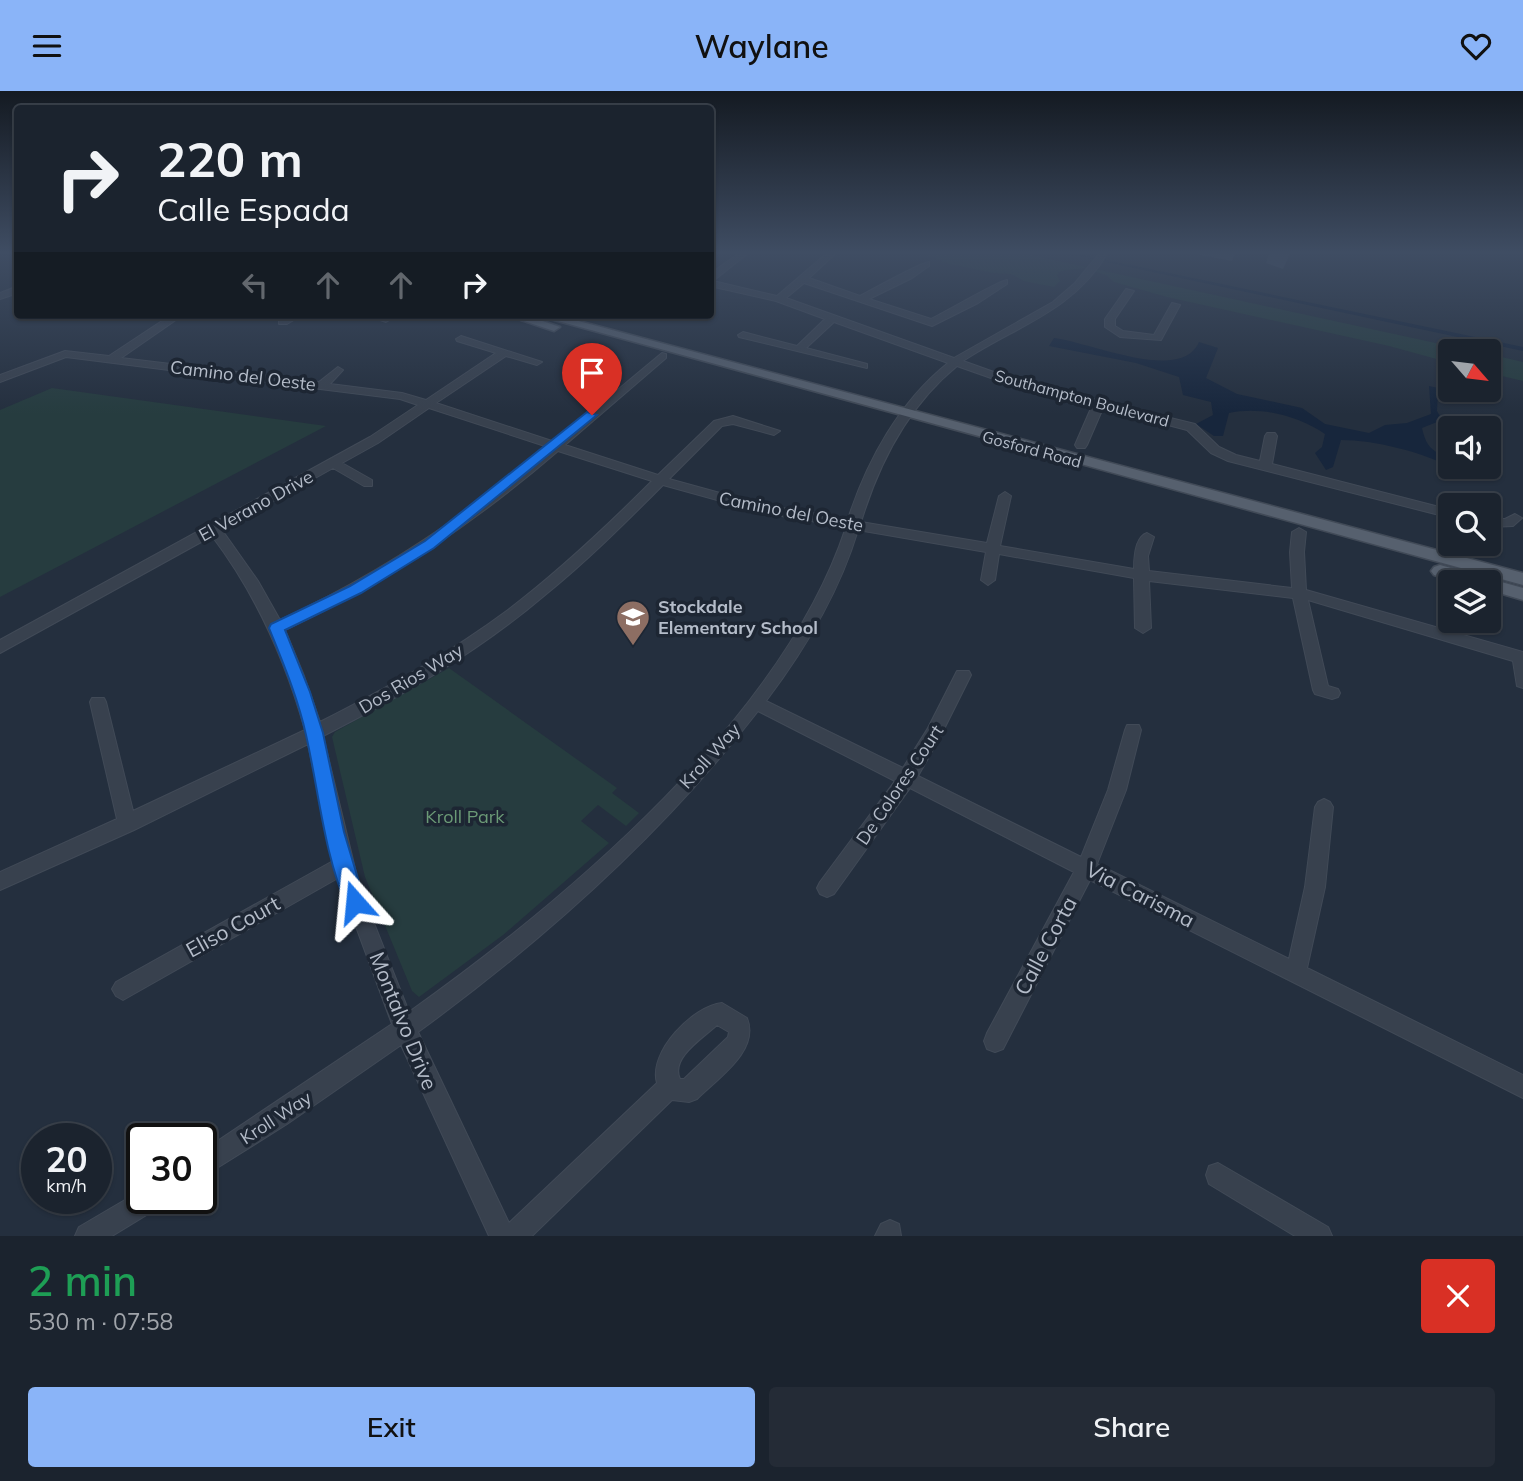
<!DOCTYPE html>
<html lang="en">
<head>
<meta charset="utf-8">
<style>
	:root { --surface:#1b232e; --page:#242b36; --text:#f1f3f6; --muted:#a0a4aa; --line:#39404a; --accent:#8ab4f8 }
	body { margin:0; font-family:Mulish,sans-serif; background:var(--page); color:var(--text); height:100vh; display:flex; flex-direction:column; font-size:26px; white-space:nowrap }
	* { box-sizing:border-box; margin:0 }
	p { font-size:23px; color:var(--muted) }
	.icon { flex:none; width:38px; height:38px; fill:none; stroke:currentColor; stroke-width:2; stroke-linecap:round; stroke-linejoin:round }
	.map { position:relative; height:1145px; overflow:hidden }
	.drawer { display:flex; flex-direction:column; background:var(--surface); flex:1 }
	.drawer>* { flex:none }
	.banner { position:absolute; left:14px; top:14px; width:700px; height:214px; border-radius:7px; box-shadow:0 2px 5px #0004,0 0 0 2px var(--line); background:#1b232e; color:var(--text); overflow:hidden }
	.needle { width:46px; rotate:118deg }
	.tools { position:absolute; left:1438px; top:248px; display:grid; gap:14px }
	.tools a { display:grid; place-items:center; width:63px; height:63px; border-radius:7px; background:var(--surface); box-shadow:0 2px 5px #0004,0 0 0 2px var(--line); font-size:35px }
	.speed { position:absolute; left:21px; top:1032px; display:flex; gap:14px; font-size:35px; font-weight:700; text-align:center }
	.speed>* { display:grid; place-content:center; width:91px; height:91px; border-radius:50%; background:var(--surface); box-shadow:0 2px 5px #0004,0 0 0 2px var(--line); line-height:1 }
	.speed small { font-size:18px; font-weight:400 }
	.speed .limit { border:4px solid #111; border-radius:10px; background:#fff; color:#111 }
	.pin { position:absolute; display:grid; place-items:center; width:60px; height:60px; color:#fff; margin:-72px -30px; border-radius:50% 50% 50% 0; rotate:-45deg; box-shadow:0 0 7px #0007 }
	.pin .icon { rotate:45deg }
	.me { position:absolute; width:77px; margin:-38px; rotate:342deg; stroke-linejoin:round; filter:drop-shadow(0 0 5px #0008) }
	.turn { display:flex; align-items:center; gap:24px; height:147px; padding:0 28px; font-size:32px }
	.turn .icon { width:91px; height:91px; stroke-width:2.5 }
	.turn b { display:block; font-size:49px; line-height:60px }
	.lanes { display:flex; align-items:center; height:66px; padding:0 28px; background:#0003; justify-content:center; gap:35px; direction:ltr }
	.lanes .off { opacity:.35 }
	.round { display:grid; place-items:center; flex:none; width:74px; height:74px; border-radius:7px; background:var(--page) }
	.head { display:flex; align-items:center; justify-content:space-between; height:119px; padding:0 28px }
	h1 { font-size:42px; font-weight:600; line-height:52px; color:#1e9e55 }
	.primary-button { display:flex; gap:14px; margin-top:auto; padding:14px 28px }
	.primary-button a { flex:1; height:80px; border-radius:7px; background:var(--accent); color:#111; font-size:28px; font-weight:600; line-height:80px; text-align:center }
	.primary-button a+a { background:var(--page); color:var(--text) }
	header { display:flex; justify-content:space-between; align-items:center; height:91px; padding:0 28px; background:var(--accent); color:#111; font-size:32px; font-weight:600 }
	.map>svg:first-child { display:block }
	.green { fill:#263c3f }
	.water { fill:#17263c }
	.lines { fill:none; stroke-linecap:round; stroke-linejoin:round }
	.canal { fill:#17263c; fill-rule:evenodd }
	.minor-casing { stroke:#414a57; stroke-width:2 }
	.major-casing { stroke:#414a57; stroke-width:3 }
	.minor { fill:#38414e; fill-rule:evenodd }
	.major { fill:#56606e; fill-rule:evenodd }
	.wall { fill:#3f4b5c }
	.route { fill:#1a73e8; stroke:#114b97; stroke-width:2 }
	.labels { text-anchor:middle; stroke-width:7; stroke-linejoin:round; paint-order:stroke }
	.far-street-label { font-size:16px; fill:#b4bcc9; stroke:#1d2633 }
	.street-label { font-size:18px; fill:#b4bcc9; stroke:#1d2633 }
	.poi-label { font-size:18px; font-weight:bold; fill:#b4bcc9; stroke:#1d2633; text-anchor:start }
	.park-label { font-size:18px; fill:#6b9a76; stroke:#1d2633 }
	.near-street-label { font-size:21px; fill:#b4bcc9; stroke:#1d2633 }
</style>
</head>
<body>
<header><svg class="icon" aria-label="menu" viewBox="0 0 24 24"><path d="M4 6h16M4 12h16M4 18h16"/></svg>Waylane<svg class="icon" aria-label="heart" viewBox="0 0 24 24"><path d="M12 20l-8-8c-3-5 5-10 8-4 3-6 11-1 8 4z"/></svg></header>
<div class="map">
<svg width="1523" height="1145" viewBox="0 0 1523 1145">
	<rect width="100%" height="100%" fill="#242f3e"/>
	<!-- green -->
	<g class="green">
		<path d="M905,163H1026L1477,261H1451V272L1389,255L1167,206L1114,191L1106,184L1084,177L1061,180L1057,184L1060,190L1054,196L1024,190L1011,183L993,182L945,172L933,165Z"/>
		<path d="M1489,263L1523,271V290L1489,282Z"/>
		<path d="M52,297L326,335L0,506V319Z"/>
		<path d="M449,577L617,697L612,702L639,722L626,735L598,714L581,730L609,752L503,844L419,906L412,900L365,786L332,646L335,641Z"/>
	</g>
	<!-- water -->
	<path class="water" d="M1054,247C1090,251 1181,293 1199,251L1218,257L1206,287L1237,303L1302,317L1325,333L1369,342L1385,334L1407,332L1431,323L1429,295L1438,297L1437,320L1442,329L1422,337C1426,355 1432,362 1451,366V376C1421,361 1375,349 1341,349L1333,376L1326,379L1315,362L1322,356L1325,343C1298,325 1261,315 1229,322L1223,345H1214L1196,333L1213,324L1211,311L1183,304L1179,286L1136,272L1049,255Z"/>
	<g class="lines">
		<!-- canal -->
		<path class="canal" d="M1068,163H1078L1523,256V260Z"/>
		<!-- minor casing -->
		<g class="minor-casing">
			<g id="minor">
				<path d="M738,163H747L713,190L777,205L826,163H835L809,187L860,205C871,199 923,171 929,171V175L912,187L869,208L931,228C944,222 1000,189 1007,189V193L978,212L932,235L804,192L786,207L954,267L1053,211L1075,192L1099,163H1107C1072,221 1016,235 963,270L1019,290L1195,333L1219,356L1236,364L1260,370L1265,345L1267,342H1275L1277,345L1272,373L1451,419V427L1228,370L1211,362L1187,339L1103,317L1087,354L1085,357H1077L1075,354L1092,315L1011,294L957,275C908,315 879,372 861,431L987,452L999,405L1005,401L1011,405L1000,455L1134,478C1134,466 1135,446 1147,442L1154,446L1148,465L1149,480L1292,497L1290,461L1292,441L1299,437L1306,441L1304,461L1306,499L1523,561V597L1517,595L1513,570L1308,509L1328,595L1338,598L1340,602L1338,606L1332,608L1315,603L1313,599L1293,507L1149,490L1151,537L1143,542L1135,537L1134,487L999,463L995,489L988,494L981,489L986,461L858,439C839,502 806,557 766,610L903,677L928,637L957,580H969L971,584L940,646L918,685L1081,766L1108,699L1125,639L1127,634H1139L1141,639L1126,699L1097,773L1289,868L1305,796L1315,716L1318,711L1324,708L1330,711L1333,716L1325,796L1307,877L1523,984V1007L1090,789L1003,958L995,961L987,958L984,950L987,942L1074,781L910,697L834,803L827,806L820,803L817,797L820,791L895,690L758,620C662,744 544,849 418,941L509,1132L657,992C648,961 693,915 722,912L747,927C760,960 718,987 697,1008L689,1011L672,1009L532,1145H489L401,954L287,1033L201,1087V1061L392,933L338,787L130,905L123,909L116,905L112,898L116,891L333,770L308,653L134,739L0,799V781L117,728L90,611L92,607H104L106,611L133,720L305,639C285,568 256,503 212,445L0,562V549L370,346L418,314L400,308L66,266L0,291V284L65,260L109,265L171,224H183L121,267L319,291L338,276L343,279L330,293L402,302L426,309L496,262L457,250L456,248L461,245L542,271L537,274L506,265L436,312L555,351L662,262L666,263V267L565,354L658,384L714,330L733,325L780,340L774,344L733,333L722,335L669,388L764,414L848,428C867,370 899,311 948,272L834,231L806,257L867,273V277L739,246L738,244L743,241L797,255L825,228L776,210L710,195V183ZM429,317L548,356C465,426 378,484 280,529L258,490L222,439L333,377L364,395H372V389L342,372L378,352ZM558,360L652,390C606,436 559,480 508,519C449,563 385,598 320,631L304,585L285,539C387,491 473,433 558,360ZM663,394L764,422L846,436C784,626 568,808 409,921L359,794L323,645C402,605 478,561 545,504C587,470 625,432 663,394ZM717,934L729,941L728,946L684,988H680C670,967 703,947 717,934Z"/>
				<path d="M18,195V202L0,208V202Z"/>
				<path d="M1126,198L1134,200L1115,228V235L1123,240L1154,244L1172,212L1180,214L1161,249L1120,246L1105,236V228Z"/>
				<path d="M289,224H302L287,233H279V229Z"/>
				<path d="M366,224H382L391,228L386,231Z"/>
				<path d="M1515,423L1522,427L1513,435L1489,436V428H1505Z"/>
				<path d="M1218,1072L1328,1136L1332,1145H1295L1209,1093L1206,1084L1209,1075Z"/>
				<path d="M142,1099V1108H161L158,1117L112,1145H75L79,1136Z"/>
				<path d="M890,1129L899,1133L901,1145H875L881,1133Z"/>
			</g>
		</g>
		<!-- major casing -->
		<g class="major-casing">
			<g id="major">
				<path d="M506,224H525L560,236L554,240Z"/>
				<path d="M536,224H556L1523,482V494Z"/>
				<path d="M1440,474L1523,497V509L1489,499V492H1461L1434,484L1431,480L1434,476Z"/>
			</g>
		</g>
		<!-- minor -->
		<use href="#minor" class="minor"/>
		<!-- major -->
		<use href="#major" class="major"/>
	</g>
	<!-- wall -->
	<g class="wall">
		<path d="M1195,163H1235L1232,170Z"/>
		<path d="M1269,163H1290L1283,178L1266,172Z"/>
	</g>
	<!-- sky -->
	<linearGradient id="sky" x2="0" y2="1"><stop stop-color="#141a22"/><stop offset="0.5" stop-color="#3f4d63"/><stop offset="1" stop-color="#3f4d63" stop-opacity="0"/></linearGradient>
	<rect width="1523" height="323" fill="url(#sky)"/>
	<!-- route -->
	<path class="route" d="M587,321L597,324L434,457L361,502L285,539L310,601L323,642L344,741L365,811L362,818L355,821L348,818C324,764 319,701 306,644C298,607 283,572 269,537L271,533L350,495L425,450Z"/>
	<!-- icons -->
	<defs>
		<g id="school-pin" transform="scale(1.75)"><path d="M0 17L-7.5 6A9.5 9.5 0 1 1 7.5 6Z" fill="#8d6e63" stroke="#1d2633"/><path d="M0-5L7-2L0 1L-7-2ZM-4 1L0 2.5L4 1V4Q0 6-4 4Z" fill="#fff"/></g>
	</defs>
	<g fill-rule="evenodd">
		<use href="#school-pin" x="633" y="526"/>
	</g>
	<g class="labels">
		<!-- far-street labels -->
		<g class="far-street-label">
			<text transform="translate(1082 307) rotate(15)" y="6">Southampton Boulevard</text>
			<text transform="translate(1032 358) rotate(15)" y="6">Gosford Road</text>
		</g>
		<!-- street labels -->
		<g class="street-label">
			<text transform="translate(243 285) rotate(7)" y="6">Camino del Oeste</text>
			<text transform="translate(256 415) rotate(-29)" y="6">El Verano Drive</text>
			<text transform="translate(791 421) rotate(11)" y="6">Camino del Oeste</text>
			<text transform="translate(411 588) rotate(-31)" y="6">Dos Rios Way</text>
			<text transform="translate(710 665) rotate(-48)" y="6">Kroll Way</text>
			<text transform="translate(900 694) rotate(-56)" y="6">De Colores Court</text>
			<text transform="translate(276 1027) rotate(-33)" y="6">Kroll Way</text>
		</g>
		<!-- poi labels -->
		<g class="poi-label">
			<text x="658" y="522">Stockdale<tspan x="658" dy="21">Elementary School</tspan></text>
		</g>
		<!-- park labels -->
		<g class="park-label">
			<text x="465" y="732">Kroll Park</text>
		</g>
		<!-- near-street labels -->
		<g class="near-street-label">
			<text transform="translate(1140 804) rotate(27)" y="7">Via Carisma</text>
			<text transform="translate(233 836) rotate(-29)" y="7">Eliso Court</text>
			<text transform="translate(1046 855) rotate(-62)" y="7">Calle Corta</text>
			<text transform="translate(403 930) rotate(68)" y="7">Montalvo Drive</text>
		</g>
	</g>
</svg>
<div class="tools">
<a><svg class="needle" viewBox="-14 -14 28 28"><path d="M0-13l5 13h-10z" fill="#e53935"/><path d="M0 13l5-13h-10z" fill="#a0a4aa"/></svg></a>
<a><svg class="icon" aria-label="sound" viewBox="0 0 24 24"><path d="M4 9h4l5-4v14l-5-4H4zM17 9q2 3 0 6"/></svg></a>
<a><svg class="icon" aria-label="search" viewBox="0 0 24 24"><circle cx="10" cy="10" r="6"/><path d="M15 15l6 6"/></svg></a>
<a><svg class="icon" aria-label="layers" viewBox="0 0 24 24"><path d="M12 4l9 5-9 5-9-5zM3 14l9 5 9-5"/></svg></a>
</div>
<div class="speed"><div>20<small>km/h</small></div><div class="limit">30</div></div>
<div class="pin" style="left:592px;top:324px;background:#d93025"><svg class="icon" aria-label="arrive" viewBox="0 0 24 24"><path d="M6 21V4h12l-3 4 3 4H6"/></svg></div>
<svg class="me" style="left:355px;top:811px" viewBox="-20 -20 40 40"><path d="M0-17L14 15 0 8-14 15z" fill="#1a73e8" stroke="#fff" stroke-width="4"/></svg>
<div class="banner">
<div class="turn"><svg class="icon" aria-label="right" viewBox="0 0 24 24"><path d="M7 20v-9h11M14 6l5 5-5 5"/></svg><div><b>220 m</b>Calle Espada</div></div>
<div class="lanes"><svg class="icon off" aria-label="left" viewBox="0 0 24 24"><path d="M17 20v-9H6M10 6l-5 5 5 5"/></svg><svg class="icon off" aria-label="ahead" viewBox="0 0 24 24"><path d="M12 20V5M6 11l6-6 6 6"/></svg><svg class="icon off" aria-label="ahead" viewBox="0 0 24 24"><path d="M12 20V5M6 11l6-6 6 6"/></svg><svg class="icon" aria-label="right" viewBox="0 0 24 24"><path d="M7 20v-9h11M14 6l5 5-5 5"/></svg></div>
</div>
</div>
<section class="drawer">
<div class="head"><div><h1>2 min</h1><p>530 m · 07:58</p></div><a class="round" style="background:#d93025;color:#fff"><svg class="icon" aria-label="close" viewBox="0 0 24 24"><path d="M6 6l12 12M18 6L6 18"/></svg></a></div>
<div class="primary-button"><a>Exit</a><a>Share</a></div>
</section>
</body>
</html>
